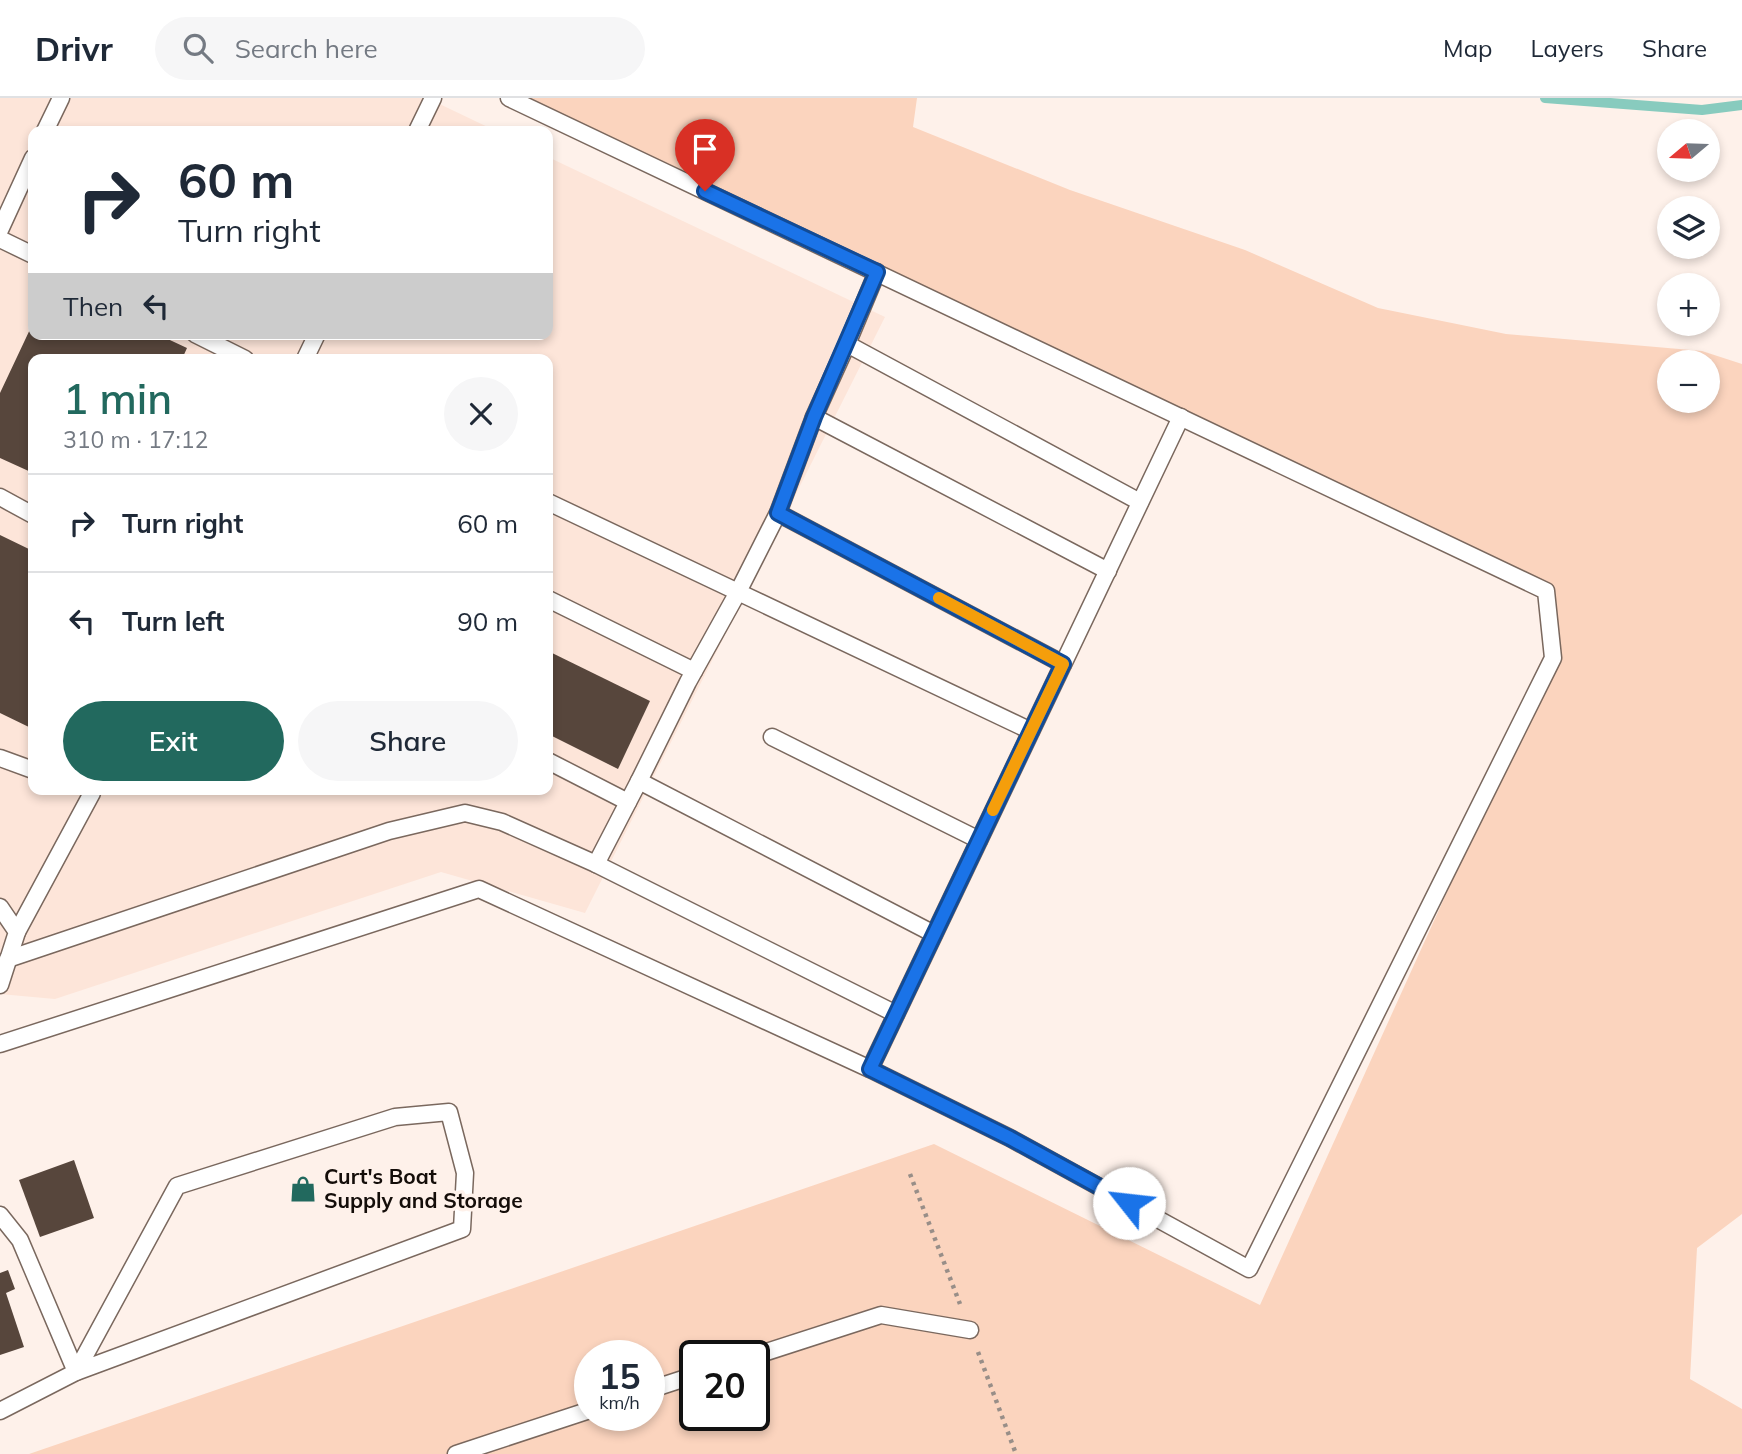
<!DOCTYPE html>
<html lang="en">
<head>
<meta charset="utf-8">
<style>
	:root { --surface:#fff; --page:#f6f6f7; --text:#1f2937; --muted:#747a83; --line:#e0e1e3; --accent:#22695e }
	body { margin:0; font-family:Mulish,sans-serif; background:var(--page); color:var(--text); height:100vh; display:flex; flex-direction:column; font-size:26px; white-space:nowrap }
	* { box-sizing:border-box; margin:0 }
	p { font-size:23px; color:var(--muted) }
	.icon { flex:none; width:38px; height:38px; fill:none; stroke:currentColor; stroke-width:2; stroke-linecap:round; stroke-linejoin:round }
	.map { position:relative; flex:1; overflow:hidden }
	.sheet { position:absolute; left:28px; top:256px; width:525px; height:441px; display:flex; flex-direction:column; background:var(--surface); border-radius:14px; box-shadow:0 4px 10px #0003 }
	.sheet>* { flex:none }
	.top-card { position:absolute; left:28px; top:28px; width:525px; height:214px; border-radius:14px; box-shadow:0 4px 10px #0003; background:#fff; color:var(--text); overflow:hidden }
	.needle { width:46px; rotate:251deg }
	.tools { position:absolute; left:1657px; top:21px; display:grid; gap:14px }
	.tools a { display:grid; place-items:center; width:63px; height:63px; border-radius:50%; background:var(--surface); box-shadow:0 4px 10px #0003; font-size:35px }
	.speed { position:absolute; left:574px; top:1242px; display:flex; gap:14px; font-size:35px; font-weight:700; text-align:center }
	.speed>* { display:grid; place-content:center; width:91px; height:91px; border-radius:50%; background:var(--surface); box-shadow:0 4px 10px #0003; line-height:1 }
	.speed small { font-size:18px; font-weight:400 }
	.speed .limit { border:4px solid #111; border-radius:10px; background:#fff; color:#111 }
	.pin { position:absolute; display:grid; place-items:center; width:60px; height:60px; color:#fff; margin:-72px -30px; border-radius:50% 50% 50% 0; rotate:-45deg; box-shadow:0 0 7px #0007 }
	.pin .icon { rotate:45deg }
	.me { position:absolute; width:77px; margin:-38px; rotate:299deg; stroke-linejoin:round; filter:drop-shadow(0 0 5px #0008) }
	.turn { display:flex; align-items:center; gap:24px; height:147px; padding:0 35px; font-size:32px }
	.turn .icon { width:91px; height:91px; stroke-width:2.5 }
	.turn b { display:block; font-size:49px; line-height:60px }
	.then { display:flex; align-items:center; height:66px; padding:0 35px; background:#0003; gap:14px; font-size:26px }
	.round { display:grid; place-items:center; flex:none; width:74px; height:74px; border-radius:37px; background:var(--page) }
	.head { display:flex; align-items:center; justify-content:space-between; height:119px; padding:0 35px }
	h1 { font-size:42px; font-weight:600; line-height:52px; color:var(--accent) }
	.button { display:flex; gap:14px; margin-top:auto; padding:14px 35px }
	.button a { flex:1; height:80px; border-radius:42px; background:var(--accent); color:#fff; font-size:28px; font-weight:600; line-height:80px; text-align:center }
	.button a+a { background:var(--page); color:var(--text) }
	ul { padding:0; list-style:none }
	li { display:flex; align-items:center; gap:21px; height:98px; padding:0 35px; border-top:2px solid var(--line) }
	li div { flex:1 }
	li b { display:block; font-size:26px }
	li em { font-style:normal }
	header { display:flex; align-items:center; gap:42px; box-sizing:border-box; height:98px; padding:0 35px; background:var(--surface); border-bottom:2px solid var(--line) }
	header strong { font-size:33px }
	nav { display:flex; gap:38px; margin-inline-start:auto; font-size:24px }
	.search { width:490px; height:63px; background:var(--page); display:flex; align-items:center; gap:18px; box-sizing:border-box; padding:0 24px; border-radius:38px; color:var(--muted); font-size:26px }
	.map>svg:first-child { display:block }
	.built { fill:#fde5d9; fill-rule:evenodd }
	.green { fill:#fbd4be; fill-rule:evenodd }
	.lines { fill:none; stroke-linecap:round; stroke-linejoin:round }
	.stream { stroke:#88cbbe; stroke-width:10 }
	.building { fill:#57463c }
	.lane-casing { stroke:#7a685e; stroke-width:19 }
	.path { stroke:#988e88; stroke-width:4.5; stroke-dasharray:3.5 5; stroke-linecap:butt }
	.lane { stroke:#fff; stroke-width:16 }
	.route-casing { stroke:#114b97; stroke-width:18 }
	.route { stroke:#1a73e8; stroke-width:12 }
	.slow { stroke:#f59e0b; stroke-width:12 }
	.labels { text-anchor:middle; stroke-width:7; stroke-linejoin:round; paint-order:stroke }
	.poi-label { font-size:21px; font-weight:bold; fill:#140d09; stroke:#fef1ea; text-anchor:start }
</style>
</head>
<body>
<header>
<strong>Drivr</strong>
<div class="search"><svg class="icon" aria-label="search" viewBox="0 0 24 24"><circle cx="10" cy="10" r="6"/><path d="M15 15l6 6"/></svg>Search here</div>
<nav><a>Map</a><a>Layers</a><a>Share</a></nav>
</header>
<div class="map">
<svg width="1742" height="1356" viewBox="0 0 1742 1356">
	<rect width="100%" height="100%" fill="#fef1ea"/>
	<!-- built -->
	<path class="built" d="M0,0H427L496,33H33V236H548V59L885,219L585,815L441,774L55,901L0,896ZM33,261H548V691H33Z"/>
	<!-- green -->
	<path class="green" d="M509,0H917L913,29L1070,92L1245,152L1378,210L1506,236L1702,253L1742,266V1116L1697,1150L1690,1281L1742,1311V1356H29L934,1046L1260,1207L1553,560L1545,492ZM1670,264H1708V303H1670ZM590,1258H649V1318H590ZM695,1258H754V1318H695Z"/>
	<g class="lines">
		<!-- stream -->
		<path class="stream" d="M1545,0L1702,12L1742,7"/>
	</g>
	<!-- building -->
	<g class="building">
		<path d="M33,225V236H157L187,250L182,261H33V375L0,360V295Z"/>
		<path d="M0,437L33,453V631L0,615Z"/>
		<path d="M548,553L650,603L618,671L548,636Z"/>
		<path d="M74,1062L94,1120L40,1139L19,1082Z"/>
		<path d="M8,1172L15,1191L6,1195L24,1249L0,1257V1175Z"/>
	</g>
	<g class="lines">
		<!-- lane casing -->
		<g class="lane-casing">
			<g id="lane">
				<path d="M45,33L61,0"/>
				<path d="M417,33L433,0"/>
				<path d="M0,132L33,60"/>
				<path d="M0,141L33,157"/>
				<path d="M195,236L245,261"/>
				<path d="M847,246L877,174"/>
				<path d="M305,261L317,236"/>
				<path d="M0,399L33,417"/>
				<path d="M548,404L738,494L688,584L639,683"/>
				<path d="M778,415L814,319"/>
				<path d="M1108,473L814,319L847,246L1140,404"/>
				<path d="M548,501L694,573"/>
				<path d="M1031,633L738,494L778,415L1063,566"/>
				<path d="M772,639L979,742"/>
				<path d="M0,660L33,672"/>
				<path d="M548,663L628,704"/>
				<path d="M0,809L17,834L0,887"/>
				<path d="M17,834L92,695"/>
				<path d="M8,861L389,733L465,715L502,724L596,766"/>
				<path d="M896,916L596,766L639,683L934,836"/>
				<path d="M0,946L479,791L870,971L1010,1040L1249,1171L1553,560L1546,493L509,0"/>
				<path d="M870,971L1181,319"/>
				<path d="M0,1117L20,1142L76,1274"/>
				<path d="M754,1258L881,1217L970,1232"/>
				<path d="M649,1292L695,1277"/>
				<path d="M0,1313L76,1274L462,1131L465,1075L449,1014L395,1019L177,1088L76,1274"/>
				<path d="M456,1356L590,1312"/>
			</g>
		</g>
		<!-- path -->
		<g class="path">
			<path d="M910,1076L960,1206"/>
			<path d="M978,1254L1016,1356"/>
		</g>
		<!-- lane -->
		<use href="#lane" class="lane"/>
	</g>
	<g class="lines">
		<!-- route casing -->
		<g class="route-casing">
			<path id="route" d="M705,93L877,174L814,319L778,415L1063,566L870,971L1010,1040L1129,1105"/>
		</g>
		<!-- route -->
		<use href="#route" class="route"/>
		<!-- slow -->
		<path class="slow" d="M939,500L1063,566L993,712"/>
	</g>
	<!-- icons -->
	<defs>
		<g id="shop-bare" transform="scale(2.1)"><path d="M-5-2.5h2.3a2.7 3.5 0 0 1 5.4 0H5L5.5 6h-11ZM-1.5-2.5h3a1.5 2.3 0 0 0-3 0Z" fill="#22695e" stroke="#fef1ea" stroke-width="2.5" paint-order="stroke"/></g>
	</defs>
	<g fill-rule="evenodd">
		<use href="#shop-bare" x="303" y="1091"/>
	</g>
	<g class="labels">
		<!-- poi labels -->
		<g class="poi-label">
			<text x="324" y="1086">Curt's Boat<tspan x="324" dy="24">Supply and Storage</tspan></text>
		</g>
	</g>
</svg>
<div class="tools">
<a><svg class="needle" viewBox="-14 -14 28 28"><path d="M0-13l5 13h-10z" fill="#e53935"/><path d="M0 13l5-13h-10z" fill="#747a83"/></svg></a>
<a><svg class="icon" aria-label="layers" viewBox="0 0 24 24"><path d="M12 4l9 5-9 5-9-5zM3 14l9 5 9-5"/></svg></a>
<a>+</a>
<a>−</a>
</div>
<div class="speed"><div>15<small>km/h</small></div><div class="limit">20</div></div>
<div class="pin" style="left:705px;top:93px;background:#d93025"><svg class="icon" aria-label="arrive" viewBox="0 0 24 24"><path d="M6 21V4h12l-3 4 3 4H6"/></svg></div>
<svg class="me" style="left:1129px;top:1105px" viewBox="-20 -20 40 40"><circle r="19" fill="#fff"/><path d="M0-13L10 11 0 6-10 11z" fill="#1a73e8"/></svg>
<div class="top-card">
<div class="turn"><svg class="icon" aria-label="right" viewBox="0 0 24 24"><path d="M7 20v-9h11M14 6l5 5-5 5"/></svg><div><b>60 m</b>Turn right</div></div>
<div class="then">Then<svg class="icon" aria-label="left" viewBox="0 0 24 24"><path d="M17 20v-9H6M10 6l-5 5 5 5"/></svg></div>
</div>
<section class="sheet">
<div class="head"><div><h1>1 min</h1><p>310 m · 17:12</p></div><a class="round"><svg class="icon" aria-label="close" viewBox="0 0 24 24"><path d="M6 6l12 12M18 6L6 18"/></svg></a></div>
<ul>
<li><svg class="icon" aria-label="right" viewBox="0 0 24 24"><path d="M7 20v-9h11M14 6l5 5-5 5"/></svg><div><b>Turn right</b></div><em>60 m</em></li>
<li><svg class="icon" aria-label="left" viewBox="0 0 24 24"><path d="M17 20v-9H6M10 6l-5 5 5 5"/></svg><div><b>Turn left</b></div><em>90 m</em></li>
</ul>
<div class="button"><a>Exit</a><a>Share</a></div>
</section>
</div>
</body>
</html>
